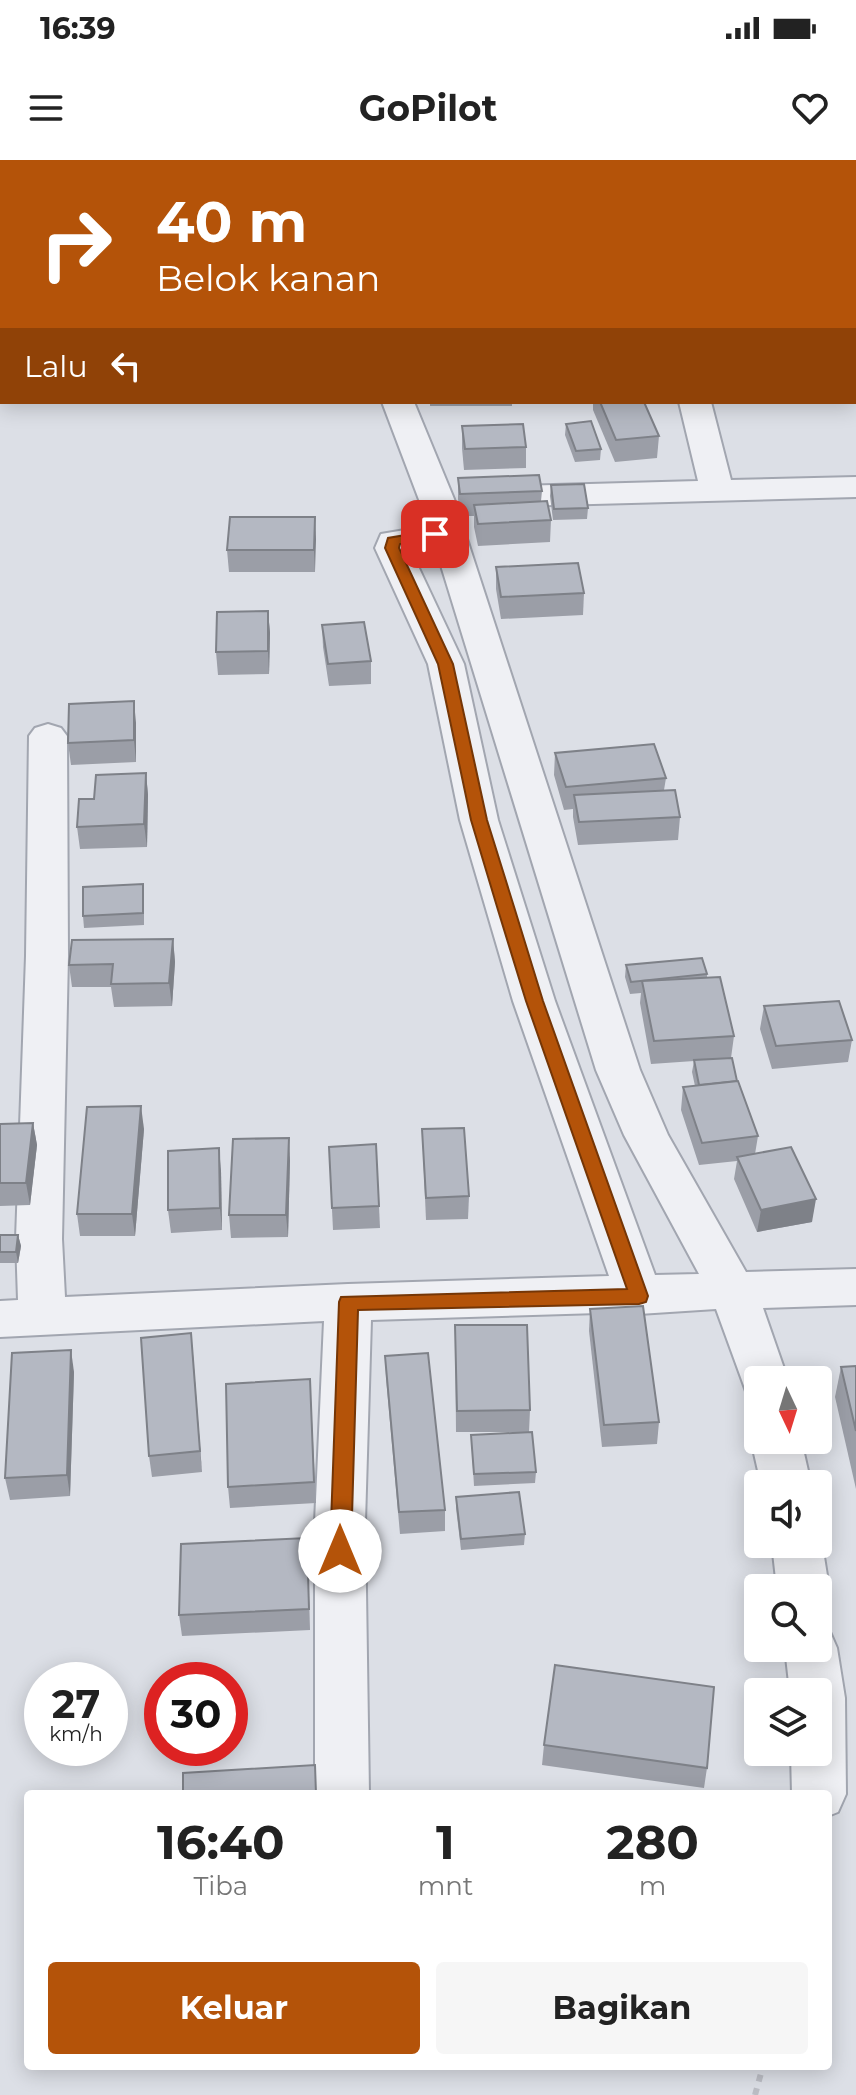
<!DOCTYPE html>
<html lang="id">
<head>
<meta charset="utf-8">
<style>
	:root { --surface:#fff; --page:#f6f6f6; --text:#222; --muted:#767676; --accent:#b45309 }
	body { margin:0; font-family:Montserrat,sans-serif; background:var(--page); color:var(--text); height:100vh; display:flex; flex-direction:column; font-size:30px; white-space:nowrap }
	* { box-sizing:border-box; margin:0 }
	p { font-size:26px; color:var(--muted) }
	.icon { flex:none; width:44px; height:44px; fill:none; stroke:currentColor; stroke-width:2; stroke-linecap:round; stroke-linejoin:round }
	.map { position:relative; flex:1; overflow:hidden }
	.side { position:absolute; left:24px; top:1630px; width:808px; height:280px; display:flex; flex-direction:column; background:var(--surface); border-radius:8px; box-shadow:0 4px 20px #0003 }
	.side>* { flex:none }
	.banner { position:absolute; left:0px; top:0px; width:856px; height:244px; box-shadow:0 4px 20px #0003; background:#b45309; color:#fff; overflow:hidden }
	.needle { width:52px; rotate:176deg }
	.buttons { position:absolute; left:744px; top:1206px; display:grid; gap:16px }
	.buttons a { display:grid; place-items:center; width:88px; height:88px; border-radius:8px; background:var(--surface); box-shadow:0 4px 20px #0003; font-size:40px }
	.speed { position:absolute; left:24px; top:1502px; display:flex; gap:16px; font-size:40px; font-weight:700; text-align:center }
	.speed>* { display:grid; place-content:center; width:104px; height:104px; border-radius:50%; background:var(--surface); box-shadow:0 4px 20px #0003; line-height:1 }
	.speed small { font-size:20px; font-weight:400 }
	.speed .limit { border:12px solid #d22; background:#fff; color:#111 }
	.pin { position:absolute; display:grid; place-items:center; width:68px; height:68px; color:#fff; margin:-34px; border-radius:16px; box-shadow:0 4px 12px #0006 }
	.me { position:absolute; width:88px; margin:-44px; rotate:0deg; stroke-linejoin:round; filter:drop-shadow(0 0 6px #0008) }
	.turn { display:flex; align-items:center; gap:28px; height:168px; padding:0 24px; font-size:36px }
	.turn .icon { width:104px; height:104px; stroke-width:2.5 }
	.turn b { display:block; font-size:56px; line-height:68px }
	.then { display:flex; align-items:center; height:76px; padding:0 24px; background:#0003; gap:16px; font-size:30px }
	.eta { display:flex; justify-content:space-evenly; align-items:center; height:136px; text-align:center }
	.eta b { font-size:48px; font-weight:700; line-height:56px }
	.action { display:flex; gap:16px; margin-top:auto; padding:16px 24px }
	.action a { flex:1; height:92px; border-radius:8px; background:var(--accent); color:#fff; font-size:32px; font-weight:700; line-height:92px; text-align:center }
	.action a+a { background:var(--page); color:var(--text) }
	.status { display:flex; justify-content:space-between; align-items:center; height:56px; padding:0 40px; background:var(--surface); direction:ltr }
	.status svg { height:22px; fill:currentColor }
	header { display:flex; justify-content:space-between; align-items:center; height:104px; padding:0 24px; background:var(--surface); font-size:36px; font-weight:700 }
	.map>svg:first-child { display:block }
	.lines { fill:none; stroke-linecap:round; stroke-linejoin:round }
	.minor-casing { stroke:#a2a6b0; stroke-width:4 }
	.path { stroke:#bbbdc4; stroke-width:6; stroke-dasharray:7 7; stroke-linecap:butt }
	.minor { fill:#eff0f4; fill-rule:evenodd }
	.wall { fill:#9b9ea7 }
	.shaded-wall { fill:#7e8188 }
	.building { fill:#b4b8c2; stroke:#7e8188; stroke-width:2 }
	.route { fill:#b45309; stroke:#753606; stroke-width:2 }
</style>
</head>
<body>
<div class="status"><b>16:39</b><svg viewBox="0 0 49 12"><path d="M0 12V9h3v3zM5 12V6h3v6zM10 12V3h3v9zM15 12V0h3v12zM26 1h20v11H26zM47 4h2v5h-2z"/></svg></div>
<header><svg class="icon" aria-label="menu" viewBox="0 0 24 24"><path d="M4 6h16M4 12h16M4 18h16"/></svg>GoPilot<svg class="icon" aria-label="heart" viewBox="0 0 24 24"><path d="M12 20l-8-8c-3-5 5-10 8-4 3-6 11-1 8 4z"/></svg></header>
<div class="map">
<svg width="856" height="1935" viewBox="0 0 856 1935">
	<rect width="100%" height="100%" fill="#dcdfe6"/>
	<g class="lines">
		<!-- minor casing -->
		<g class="minor-casing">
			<g id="minor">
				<path d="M295,0H323L324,2H296Z"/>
				<path d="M476,0H504L505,2H477Z"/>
				<rect x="0" y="23" width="2" height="18"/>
				<path d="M382,242H414L454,339L640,910L668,975L746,1112L856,1109V1145L763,1148L788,1220H758V1237L747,1234L716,1149L639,1154L632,1152L371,1160L365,1362L369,1634H315V1362L324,1161L0,1177V1141L18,1140L16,1079L26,796L29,576L35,568L48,564L61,568L67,576L68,796L62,1079L65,1137L348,1124L609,1116L513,841L460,660L428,504L375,388L381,374L429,366ZM435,386L596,910L624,975L699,1114L655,1115L555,841L498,660L464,504L410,389Z"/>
				<path d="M679,242H711L731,320L856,317V337L483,347L471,344L466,337L471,330L483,327L698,321Z"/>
				<path d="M758,1267V1280H801L811,1324H761L751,1280Z"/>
				<path d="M818,1375L822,1384L829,1428L818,1445V1428H777L772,1384H818Z"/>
				<path d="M818,1468L830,1472L837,1488L845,1538L846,1634L838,1652L828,1656V1634H792L791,1592H818V1532H790L785,1488H818Z"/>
			</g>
		</g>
		<!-- path -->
		<path class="path" d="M755,1935L763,1906"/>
		<!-- minor -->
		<use href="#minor" class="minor"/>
	</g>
	<!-- wall -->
	<g class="wall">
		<rect x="430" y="242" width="82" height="4"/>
		<path d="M593,242H644L659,276L657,298L615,302L593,250Z"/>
		<path d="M566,264L601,289L600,300L575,302L565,275Z"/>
		<path d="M462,266L526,287V308L464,310L462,288Z"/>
		<path d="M458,318L542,331L541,341L551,360L550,382L478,386L474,367V356H460L458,339Z"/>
		<path d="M551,325L588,348L587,359L553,360L550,336Z"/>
		<path d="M315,357V412H229L227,390Z"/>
		<path d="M496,407L584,433L583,455L501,459L496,429Z"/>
		<path d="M268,451L270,473L269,514L218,515L216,492Z"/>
		<path d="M322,465L371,501V524L329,526L323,487Z"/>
		<path d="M136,563V602L71,605L68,583Z"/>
		<path d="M555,593L666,618L664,630L680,657L678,680L578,685L573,657V649L564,650L554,615Z"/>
		<path d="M146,613L148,635L147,687L80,689L77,667L94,639Z"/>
		<path d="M144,736V765L84,768L83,756Z"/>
		<path d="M173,779L175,802L172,846L114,847L111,827H72L69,805Z"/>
		<path d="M626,805L707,814V817L734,876L731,898L737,921L758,976L755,994L812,1062L757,1072L734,1019L737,1001L699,1005L681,950L683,927L695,926L692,912L694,901L651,904L640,843L641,833L630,834L625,817Z"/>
		<path d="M764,846L852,880L848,902L772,909L760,869Z"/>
		<path d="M33,963L37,985L30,1045L0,1046V964Z"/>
		<path d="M144,969L135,1076H80L77,1054Z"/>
		<path d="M422,969L469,1036L468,1059L426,1060Z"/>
		<path d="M329,987L379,1046L380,1068L333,1070Z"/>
		<path d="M290,1000L288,1077L231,1078L229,1055Z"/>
		<path d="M221,1011L222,1070L171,1073L168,1050Z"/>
		<path d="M0,1075H18L21,1086L18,1103H0Z"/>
		<path d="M590,1149L659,1262L657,1284L602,1287L589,1171Z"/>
		<path d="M455,1165L530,1250L529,1272L536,1312L535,1323L474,1326L471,1275L525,1272H456Z"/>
		<path d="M193,1195L202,1312L152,1317L149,1296Z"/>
		<path d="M385,1196L445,1350V1371L400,1374L386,1218Z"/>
		<path d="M856,1206V1329L835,1237L841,1207Z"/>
		<path d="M74,1212L70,1336L10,1340L5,1318Z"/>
		<path d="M310,1219L316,1343L230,1348L228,1327Z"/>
		<path d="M456,1337L525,1374L524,1385L461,1390L456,1348Z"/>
		<path d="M308,1400L310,1470L182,1476L179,1455Z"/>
		<path d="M544,1585L707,1608L704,1628L542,1605Z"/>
	</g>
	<!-- shaded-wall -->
	<g class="shaded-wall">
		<path d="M315,357L316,379L315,412L314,390Z"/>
		<path d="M268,451L270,473L269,514L268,491Z"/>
		<path d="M134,541L136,563V602L134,580Z"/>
		<path d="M146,613L148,635L147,687L144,664Z"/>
		<path d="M173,779L175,802L172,846L169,823Z"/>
		<path d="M141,946L144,969L135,1076L132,1054Z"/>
		<path d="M33,963L37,985L30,1045L26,1023Z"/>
		<path d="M289,978L290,1000L288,1077L286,1055Z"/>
		<path d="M219,988L221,1011L222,1070L220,1048Z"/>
		<path d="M816,1039L812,1062L757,1072L761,1050Z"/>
		<path d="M18,1075L21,1086L18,1103L16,1092Z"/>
		<path d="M191,1173L193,1195L202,1312L200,1291Z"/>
		<path d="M71,1190L74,1212L70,1336L67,1315Z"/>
	</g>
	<!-- building -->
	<g class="building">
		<rect x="208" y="0" width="39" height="2"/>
		<path d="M594,0H631L632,2H594Z"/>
		<path d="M600,242H644L659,276L616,280Z"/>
		<path d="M591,261L601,289L576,291L566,264Z"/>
		<path d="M523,264L526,287L465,289L462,266Z"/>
		<path d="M539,315L542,331L460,334L458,318Z"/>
		<path d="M584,324L588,348L554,349L551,325Z"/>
		<path d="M547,341L551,360L478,364L474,345Z"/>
		<path d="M230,357H315L314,390H227Z"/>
		<path d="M578,403L584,433L501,437L496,407Z"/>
		<path d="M268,451V491L216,492L217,452Z"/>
		<path d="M364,462L371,501L328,504L322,465Z"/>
		<path d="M134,541V580L68,583L69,544Z"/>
		<path d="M654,584L666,618L566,627L555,593Z"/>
		<path d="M146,613L144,664L77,667L79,639H94L96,615Z"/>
		<path d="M675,630L680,657L579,662L574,635Z"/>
		<path d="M143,724V753L83,756V727Z"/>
		<path d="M173,779L169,823L111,824L113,804L69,805L72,780Z"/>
		<path d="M702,798L707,814L631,822L626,805Z"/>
		<path d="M720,817L734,876L654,881L642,821Z"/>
		<path d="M839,841L852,880L776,886L764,846Z"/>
		<path d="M732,898L737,921L699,925L694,900Z"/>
		<path d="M738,921L758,976L702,983L683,927Z"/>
		<path d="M141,946L132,1054H77L87,947Z"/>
		<path d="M33,963L26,1023H0V964Z"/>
		<path d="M464,968L469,1036L426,1038L422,969Z"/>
		<path d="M289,978L286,1055H229L233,979Z"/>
		<path d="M376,984L379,1046L332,1048L329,987Z"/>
		<path d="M791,987L816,1039L761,1050L737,997Z"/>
		<path d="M219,988L220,1048L168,1050V991Z"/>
		<path d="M0,1075H18L16,1092H0Z"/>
		<path d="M643,1146L659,1262L604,1265L590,1149Z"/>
		<path d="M455,1165H527L530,1250L457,1251Z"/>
		<path d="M191,1173L200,1291L149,1296L141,1178Z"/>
		<path d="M71,1190L67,1315L5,1318L12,1193Z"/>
		<path d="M428,1193L445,1350L399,1352L385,1196Z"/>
		<path d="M856,1206V1271L841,1207Z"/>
		<path d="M310,1219L314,1322L228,1327L226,1224Z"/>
		<path d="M532,1272L536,1312L474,1314L471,1275Z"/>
		<path d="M519,1332L525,1374L461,1379L456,1337Z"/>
		<path d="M307,1378L309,1449L179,1455L181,1384Z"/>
		<path d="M555,1505L714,1527L707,1608L544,1585Z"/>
		<path d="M315,1605L316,1634H183V1613Z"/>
	</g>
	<!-- route -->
	<path class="route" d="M435,370L442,374L440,377L400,384L399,388L453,504L487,660L515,750L543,841L648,1136L646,1142L639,1144L358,1150L351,1391L348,1398L340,1400L333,1398L330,1391L339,1142L341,1137L627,1129L526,841L498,750L471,660L438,504L385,388L388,378Z"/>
</svg>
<div class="buttons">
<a><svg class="needle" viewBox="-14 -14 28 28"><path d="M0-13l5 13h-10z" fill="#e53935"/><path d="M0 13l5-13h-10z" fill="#767676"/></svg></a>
<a><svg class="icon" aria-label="sound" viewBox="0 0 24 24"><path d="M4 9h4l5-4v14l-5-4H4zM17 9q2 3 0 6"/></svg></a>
<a><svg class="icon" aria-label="search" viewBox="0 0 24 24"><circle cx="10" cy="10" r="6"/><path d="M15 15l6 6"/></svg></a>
<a><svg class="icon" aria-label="layers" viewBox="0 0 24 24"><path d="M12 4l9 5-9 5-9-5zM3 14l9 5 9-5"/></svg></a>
</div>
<div class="speed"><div>27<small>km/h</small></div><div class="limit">30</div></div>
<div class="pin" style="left:435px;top:374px;background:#d93025"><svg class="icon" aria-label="arrive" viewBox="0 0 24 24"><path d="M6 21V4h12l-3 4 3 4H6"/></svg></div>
<svg class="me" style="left:340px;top:1391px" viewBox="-20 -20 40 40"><circle r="19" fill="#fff"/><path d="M0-13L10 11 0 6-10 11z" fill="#b45309"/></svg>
<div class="banner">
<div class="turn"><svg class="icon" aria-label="right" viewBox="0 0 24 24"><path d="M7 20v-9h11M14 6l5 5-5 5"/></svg><div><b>40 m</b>Belok kanan</div></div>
<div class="then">Lalu<svg class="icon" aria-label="left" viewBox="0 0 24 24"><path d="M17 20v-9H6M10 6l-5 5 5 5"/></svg></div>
</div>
<section class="side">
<div class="eta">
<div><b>16:40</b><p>Tiba</p></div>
<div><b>1</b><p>mnt</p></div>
<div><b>280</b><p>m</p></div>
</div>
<div class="action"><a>Keluar</a><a>Bagikan</a></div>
</section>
</div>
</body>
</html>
